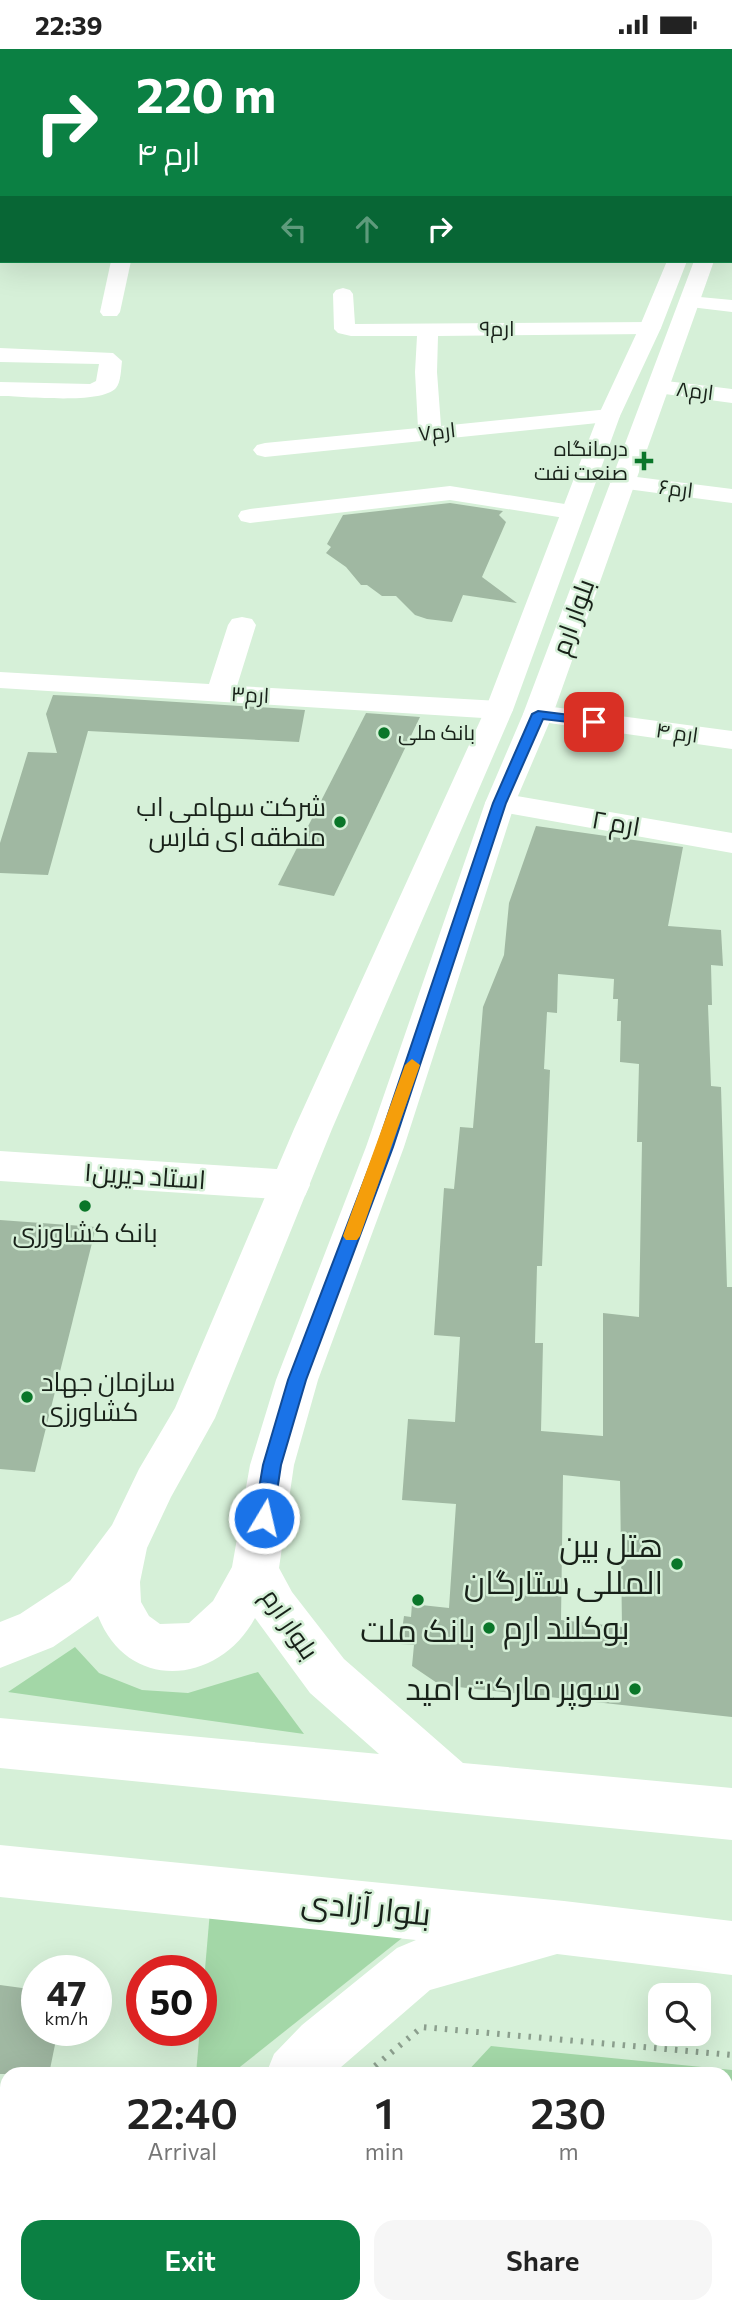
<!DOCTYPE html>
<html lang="en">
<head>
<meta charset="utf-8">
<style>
	:root { --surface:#fff; --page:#f6f6f6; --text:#222; --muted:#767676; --accent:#0b8043 }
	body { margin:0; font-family:Commissioner,Cairo,sans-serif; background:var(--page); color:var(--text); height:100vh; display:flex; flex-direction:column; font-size:26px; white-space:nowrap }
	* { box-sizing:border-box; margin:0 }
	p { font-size:23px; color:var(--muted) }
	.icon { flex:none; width:38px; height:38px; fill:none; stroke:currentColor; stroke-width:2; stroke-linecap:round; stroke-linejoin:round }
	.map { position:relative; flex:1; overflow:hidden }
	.details { position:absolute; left:0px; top:2018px; width:733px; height:247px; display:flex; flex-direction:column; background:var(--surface); border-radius:21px 21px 0 0; box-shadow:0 7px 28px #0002 }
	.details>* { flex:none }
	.hud { position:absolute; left:0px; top:0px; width:733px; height:214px; box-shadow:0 7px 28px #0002; background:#0b8043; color:#fff; overflow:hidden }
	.buttons { position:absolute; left:648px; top:1934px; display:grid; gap:14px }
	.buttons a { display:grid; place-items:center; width:63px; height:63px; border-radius:14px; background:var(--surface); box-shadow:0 7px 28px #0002; font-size:35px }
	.speed { position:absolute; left:21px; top:1906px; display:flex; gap:14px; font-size:35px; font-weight:700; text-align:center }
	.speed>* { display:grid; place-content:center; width:91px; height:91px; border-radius:50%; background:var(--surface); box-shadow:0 7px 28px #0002; line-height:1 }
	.speed small { font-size:18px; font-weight:400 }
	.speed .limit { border:10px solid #d22; background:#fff; color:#111 }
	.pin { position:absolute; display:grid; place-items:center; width:60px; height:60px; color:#fff; margin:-30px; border-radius:14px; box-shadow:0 4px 10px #0006 }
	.me { position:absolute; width:77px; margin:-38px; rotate:9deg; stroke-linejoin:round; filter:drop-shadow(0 0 5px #0008) }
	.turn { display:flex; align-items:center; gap:24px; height:147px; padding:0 21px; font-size:32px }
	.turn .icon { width:91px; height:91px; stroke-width:2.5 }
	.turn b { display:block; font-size:49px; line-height:60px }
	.lanes { display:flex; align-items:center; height:66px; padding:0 21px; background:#0003; justify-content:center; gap:35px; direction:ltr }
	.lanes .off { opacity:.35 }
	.eta { display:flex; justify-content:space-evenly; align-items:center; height:119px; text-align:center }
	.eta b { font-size:42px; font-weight:600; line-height:49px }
	.primary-button { display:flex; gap:14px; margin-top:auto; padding:14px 21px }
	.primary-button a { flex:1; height:80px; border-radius:21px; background:var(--accent); color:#fff; font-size:28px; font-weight:600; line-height:80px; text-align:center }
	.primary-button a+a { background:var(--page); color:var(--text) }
	.status { display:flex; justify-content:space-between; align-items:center; height:49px; padding:0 35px; background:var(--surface); direction:ltr }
	.status svg { height:19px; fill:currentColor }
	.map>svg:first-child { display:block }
	.green { fill:#a3d7a7 }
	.building { fill:#a0b8a2; fill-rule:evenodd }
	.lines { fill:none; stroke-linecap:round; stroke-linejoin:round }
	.path { stroke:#8b9e8d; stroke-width:6; stroke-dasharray:2.5 8; stroke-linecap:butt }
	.service { fill:#fff; fill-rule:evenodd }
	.minor { fill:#fff; fill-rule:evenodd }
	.secondary { fill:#fff; fill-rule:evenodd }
	.route { fill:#1a73e8; stroke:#114b97; stroke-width:2 }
	.slow { fill:#f59e0b }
	.poi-dot { fill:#0a7629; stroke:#d6f0d8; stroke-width:2.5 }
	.labels { text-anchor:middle; stroke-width:5; stroke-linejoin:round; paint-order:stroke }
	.far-street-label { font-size:21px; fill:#182119; stroke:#d6f0d8 }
	.far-poi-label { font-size:21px; fill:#182119; stroke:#d6f0d8; text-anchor:end }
	.street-label { font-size:26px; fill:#182119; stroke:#d6f0d8 }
	.poi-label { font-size:26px; fill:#182119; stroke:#d6f0d8; text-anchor:end }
	.near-poi-label { font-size:32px; fill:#182119; stroke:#d6f0d8; text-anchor:end }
	.near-street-label { font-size:32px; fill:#182119; stroke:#d6f0d8 }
</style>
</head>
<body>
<div class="status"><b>22:39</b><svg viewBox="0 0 49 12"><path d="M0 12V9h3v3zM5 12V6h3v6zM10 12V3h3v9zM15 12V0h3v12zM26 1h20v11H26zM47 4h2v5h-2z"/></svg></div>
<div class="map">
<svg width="732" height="2263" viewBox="0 0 732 2263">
	<rect width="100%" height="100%" fill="#d6f0d8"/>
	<!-- green -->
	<g class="green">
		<path d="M75,1598L99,1624L142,1641L188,1644L258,1623L304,1685L8,1643Z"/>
		<path d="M210,1862L421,1874L231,2025H196Z"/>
		<path d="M491,1997L732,2021V2263H240L245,2258H726V2025H465Z"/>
	</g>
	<!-- building -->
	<g class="building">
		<path d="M450,454L503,462L499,466L506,473L482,528L517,554L463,546L452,573L427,570L415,566L396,547H382L367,536H361L346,518L326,504L331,498L327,495L343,466Z"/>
		<path d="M53,646L97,648L305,661L299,693L88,682L48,826L0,824V794L28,703L57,704L46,665Z"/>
		<path d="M366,664L420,668L334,847L278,836Z"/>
		<path d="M536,777L683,798L668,877L721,881L723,917L711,916L712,956H708L711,1037L721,1038L727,1238H732V1668L440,1636L412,1617L414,1596L400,1595L404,1567L411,1568L412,1555L449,1559L456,1455L402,1451L408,1370L455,1373L460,1288L434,1286L444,1139L454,1140L460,1078L473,1079L483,958L504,906L509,854ZM558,925L614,930L613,950H618L617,972H621L620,1013L639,1015L637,1093H642L639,1268L603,1264V1387L541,1382L543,1294H535L537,1217H542L550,1021L544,1020L547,963L557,964ZM563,1426L620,1432L622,1578L561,1571Z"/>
		<path d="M0,1171L96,1178L35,1423L0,1420Z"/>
		<path d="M0,1936L37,1941V1981H58L49,2025H0Z"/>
	</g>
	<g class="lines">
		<!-- path -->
		<g class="path">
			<path d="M375,2017L422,1978L732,2006"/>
			<path d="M726,2148L732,2149"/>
			<path d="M461,2258L464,2263"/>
			<path d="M255,2263L256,2258"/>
		</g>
		<!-- service -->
		<g class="service">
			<rect x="0" y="35" width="2" height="4"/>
			<rect x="0" y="61" width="2" height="6"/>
		</g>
		<!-- minor -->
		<g class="minor">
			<path d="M80,0H96L79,2Z"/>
			<path d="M284,0H300L283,2Z"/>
			<path d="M508,0H524L507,2Z"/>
			<rect x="0" y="87" width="2" height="10"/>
			<path d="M2,181V196L0,197V182Z"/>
			<path d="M111,212H131L120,263L117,267H103L100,263Z"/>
			<path d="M343,239L350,241L353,245L355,275L650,273L657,275L661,279L657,283L650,285L438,287L437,323L441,377L609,360L617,362L620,367L617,372L265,408L257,406L253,401L257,396L265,394L418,379L415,323L417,287H351L338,284L334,280L333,245L336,241Z"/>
			<path d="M689,247L732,251V263L682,257L679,253L682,249Z"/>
			<path d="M0,299L113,304L122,312C121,320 121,333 116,339C101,356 24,347 0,347V333L90,335L96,332L99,315L0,313Z"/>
			<path d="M658,331L732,340V354L650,343L647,338L650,333Z"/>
			<path d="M621,426L732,440V454L612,438L609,433L612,428Z"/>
			<path d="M450,437L571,456L580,458L583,463L580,468L571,470L450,451L250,474L241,472L238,467L241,462L250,460Z"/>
			<path d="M242,568L252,570L256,576L237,637L499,652L509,655L513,661L509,667L499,670L0,639V623L209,635L228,576L232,570Z"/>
			<path d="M538,656L732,682V700L528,671L523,665L528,659Z"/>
			<path d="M500,744L732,784V804L489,761L485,754L489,747Z"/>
			<path d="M0,1102L291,1121L305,1125L310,1136L305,1147L291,1151L0,1132Z"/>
		</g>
		<!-- secondary -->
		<g class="secondary">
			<path d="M667,212H687L661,279L620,367L513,661L332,1080L215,1369L171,1448L147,1499L140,1533L141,1553L149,1567L160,1575L189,1574L213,1552L232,1518L250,1416L276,1331L366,1098L485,754L523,665L694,212H714L553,665L515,754L404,1098L318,1331L294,1416L279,1519L292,1543L344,1610L463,1714L732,1739V1791L0,1719V1669L379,1705L310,1644L255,1569C219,1636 128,1644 98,1567L53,1598L0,1619V1573L20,1565L70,1532L112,1476L139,1420L175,1359L294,1080L485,661L598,367L639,279Z"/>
			<path d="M0,1796L564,1852L732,1872V1926L557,1905L430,1941L333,2025H266L274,2005L302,1976L397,1899L416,1891L0,1848Z"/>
			<path d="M132,2258H194L193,2263H131Z"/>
		</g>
	</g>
	<!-- route -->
	<path class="route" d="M538,662L594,669L600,673L594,676L543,670L506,754L393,1098L306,1331L281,1416L273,1469L270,1475L264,1477L257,1475L254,1469L263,1416L288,1331L377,1098L493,754L532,665Z"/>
	<!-- slow -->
	<path class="slow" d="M412,1010L420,1016L360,1187L357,1191H346L343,1187L405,1016Z"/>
	<!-- markers -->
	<g class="poi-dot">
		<path d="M640.5 401.5h7v7h7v7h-7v7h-7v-7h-7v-7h7z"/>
		<circle cx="384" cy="684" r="7"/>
		<circle cx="340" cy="773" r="7"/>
		<circle cx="85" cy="1157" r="7"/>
		<circle cx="27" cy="1348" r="7"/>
		<circle cx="677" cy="1515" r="7"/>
		<circle cx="418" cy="1551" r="7"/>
		<circle cx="489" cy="1579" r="7"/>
		<circle cx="635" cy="1640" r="7"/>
	</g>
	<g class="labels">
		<!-- far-street labels -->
		<g class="far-street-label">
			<text x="497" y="287">ارم۹</text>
			<text transform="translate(695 342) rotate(7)" y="7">ارم۸</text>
			<text transform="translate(437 383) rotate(-6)" y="7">ارم۷</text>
			<text transform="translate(676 440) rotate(7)" y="7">ارم۶</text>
			<text transform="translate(250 646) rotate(3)" y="7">ارم۳</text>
			<text transform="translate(677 684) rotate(8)" y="7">ارم ۴</text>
		</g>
		<!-- far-poi labels -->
		<g class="far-poi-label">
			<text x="628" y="407">درمانگاه<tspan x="628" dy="24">صنعت نفت</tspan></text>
			<text x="398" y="691" text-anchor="start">بانک ملی</text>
		</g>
		<!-- street labels -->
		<g class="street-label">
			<text transform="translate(573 568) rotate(-70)" y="9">بلوار ارم</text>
			<text transform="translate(616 774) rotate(10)" y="9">ارم ۲</text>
			<text transform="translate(145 1127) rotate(4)" y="9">استاد دیرین۱</text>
			<text transform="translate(290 1575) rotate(56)" y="9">بلوار ارم</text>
		</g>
		<!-- poi labels -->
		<g class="poi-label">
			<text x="326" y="767">شرکت سهامی اب<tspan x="326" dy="30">منطقه ای فارس</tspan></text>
			<text x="85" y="1193" text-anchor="middle">بانک کشاورزی</text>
			<text x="41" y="1342" text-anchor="start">سازمان جهاد<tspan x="41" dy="30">کشاورزی</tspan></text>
		</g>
		<!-- near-poi labels -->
		<g class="near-poi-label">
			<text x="663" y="1508">هتل بین<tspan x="663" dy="37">المللی ستارگان</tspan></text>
			<text x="503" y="1590" text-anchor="start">بوکلند ارم</text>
			<text x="418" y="1593" text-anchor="middle">بانک ملت</text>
			<text x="621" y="1651">سوپر مارکت امید</text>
		</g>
		<!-- near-street labels -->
		<g class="near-street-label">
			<text transform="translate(366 1859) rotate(6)" y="11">بلوار آزادی</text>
		</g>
	</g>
</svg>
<div class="buttons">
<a><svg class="icon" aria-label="search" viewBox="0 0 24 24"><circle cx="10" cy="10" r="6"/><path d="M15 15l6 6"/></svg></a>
</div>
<div class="speed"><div>47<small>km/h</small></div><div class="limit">50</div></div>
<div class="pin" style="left:594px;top:673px;background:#d93025"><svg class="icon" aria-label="arrive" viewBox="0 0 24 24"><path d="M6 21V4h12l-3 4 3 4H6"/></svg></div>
<svg class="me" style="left:264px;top:1469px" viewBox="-20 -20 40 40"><circle r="17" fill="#1a73e8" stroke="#fff" stroke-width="3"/><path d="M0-11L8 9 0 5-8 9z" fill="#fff"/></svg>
<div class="hud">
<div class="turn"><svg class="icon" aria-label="right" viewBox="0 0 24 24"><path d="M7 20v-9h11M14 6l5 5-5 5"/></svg><div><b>220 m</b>ارم ۴</div></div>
<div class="lanes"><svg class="icon off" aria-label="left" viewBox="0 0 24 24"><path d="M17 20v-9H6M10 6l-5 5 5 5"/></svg><svg class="icon off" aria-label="ahead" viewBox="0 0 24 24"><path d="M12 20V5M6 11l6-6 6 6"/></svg><svg class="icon" aria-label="right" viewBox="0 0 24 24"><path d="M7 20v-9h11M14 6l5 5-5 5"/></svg></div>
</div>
<section class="details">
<div class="eta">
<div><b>22:40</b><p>Arrival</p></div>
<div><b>1</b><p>min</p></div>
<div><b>230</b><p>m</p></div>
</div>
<div class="primary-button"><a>Exit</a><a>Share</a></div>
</section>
</div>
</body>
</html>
